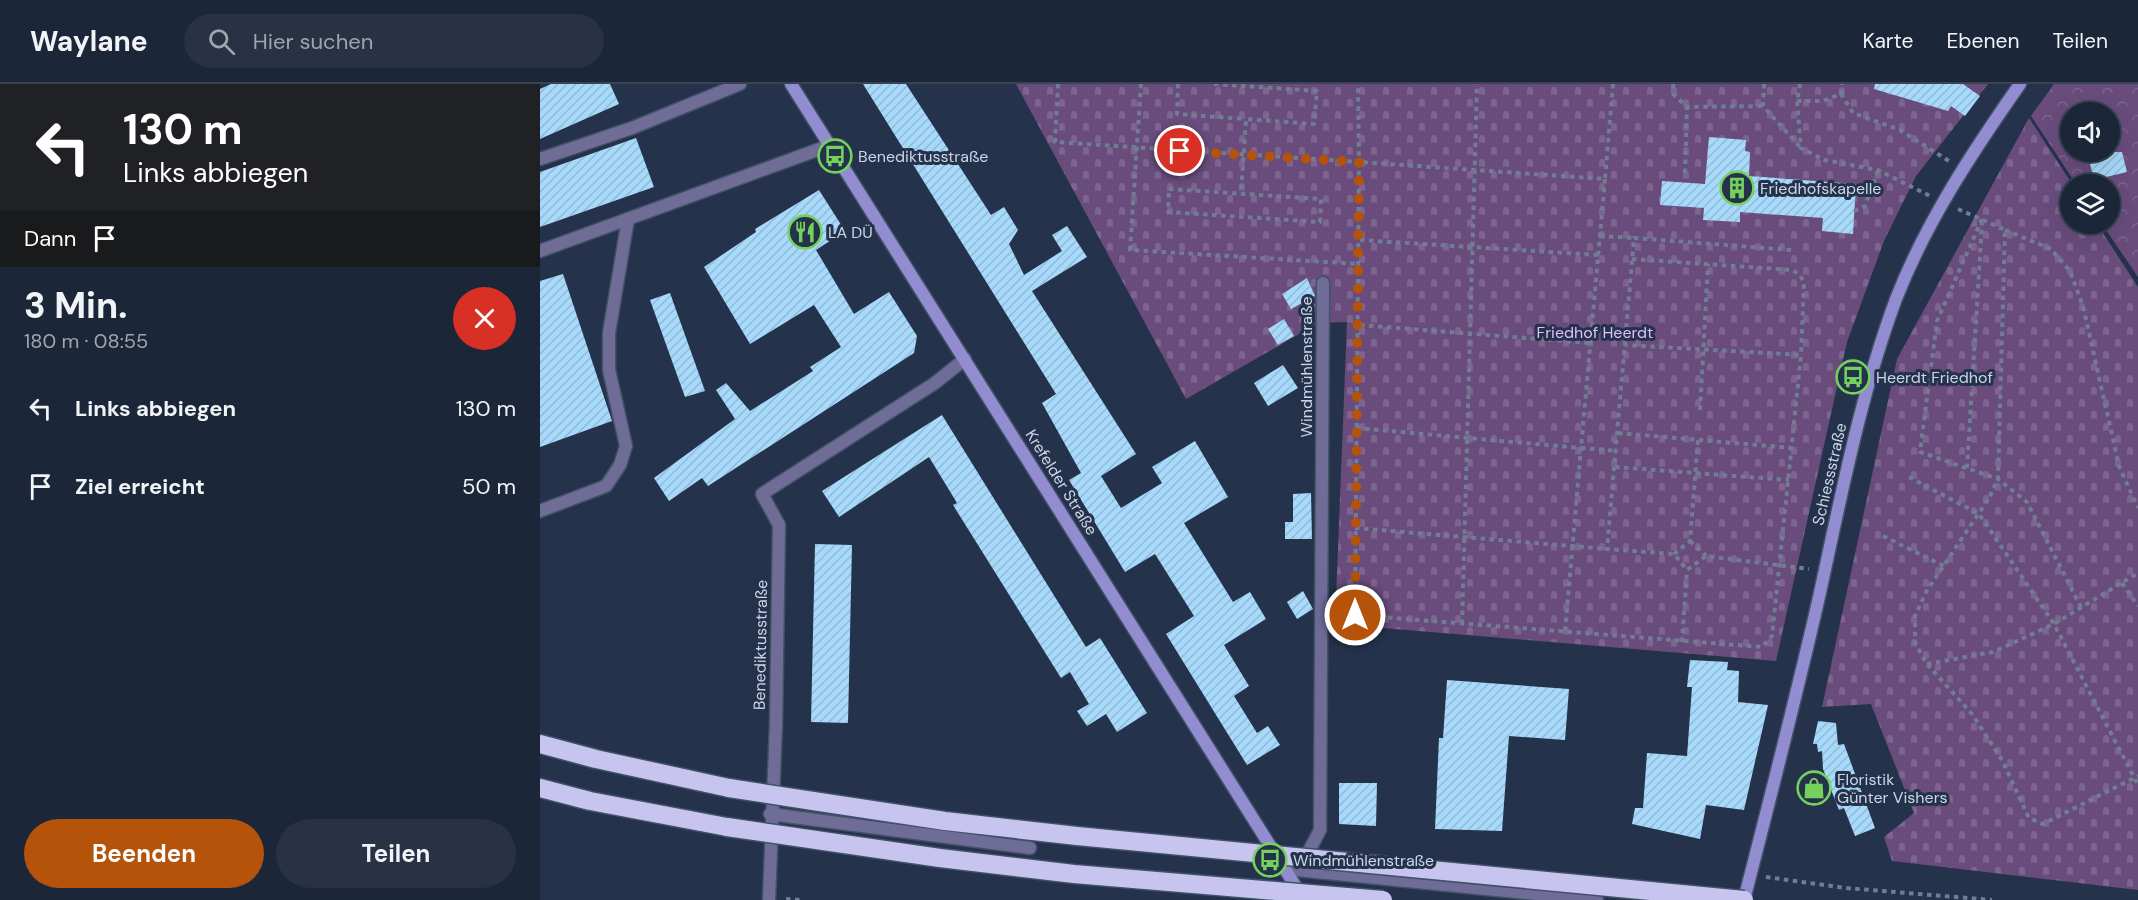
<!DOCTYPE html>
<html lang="de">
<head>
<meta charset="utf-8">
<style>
	:root { --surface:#1b2639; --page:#283244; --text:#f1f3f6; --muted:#a0a5ae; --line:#394353; --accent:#b45309 }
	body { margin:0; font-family:"DM Sans",sans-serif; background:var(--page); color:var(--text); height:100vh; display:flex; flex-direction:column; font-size:22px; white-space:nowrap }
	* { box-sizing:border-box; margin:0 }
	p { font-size:20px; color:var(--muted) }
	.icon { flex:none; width:33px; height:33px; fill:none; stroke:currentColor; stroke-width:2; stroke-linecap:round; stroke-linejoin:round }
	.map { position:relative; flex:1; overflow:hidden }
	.panel { display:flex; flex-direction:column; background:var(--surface); width:540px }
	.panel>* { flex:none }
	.guide { background:#202124; color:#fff; overflow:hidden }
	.buttons { position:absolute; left:1520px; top:18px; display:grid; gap:12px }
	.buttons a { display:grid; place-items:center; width:60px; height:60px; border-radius:50%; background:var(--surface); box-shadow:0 6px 24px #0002,0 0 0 2px var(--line); font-size:30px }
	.pin { position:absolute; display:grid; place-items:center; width:51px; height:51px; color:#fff; margin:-26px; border:3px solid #fff; border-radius:50%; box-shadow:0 2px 6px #0007 }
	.me { position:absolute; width:66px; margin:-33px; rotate:0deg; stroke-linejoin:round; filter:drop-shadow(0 0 4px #0008) }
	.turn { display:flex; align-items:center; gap:21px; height:126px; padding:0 24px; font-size:27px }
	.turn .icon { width:78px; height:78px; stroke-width:2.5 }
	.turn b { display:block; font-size:42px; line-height:51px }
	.then { display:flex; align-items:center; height:57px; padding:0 24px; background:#0003; gap:12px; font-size:22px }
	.round { display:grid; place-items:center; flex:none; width:63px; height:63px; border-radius:32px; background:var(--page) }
	.summary { display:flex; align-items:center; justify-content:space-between; height:102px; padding:0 24px }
	h1 { font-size:36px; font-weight:700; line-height:45px }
	.action { display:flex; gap:12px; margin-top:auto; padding:12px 24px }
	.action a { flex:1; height:69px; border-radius:36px; background:var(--accent); color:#fff; font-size:24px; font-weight:700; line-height:69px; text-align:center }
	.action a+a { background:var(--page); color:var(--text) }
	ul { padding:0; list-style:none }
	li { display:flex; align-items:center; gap:18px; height:78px; padding:0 24px }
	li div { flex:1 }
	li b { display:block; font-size:22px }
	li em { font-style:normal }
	header { display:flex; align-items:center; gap:36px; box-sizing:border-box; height:84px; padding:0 30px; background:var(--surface); border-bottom:2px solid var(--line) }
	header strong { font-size:28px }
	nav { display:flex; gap:33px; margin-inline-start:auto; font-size:21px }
	.search { width:420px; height:54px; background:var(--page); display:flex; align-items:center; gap:15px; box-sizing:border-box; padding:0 21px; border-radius:33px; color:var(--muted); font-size:22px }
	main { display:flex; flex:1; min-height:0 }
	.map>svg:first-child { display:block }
	.cemetery { fill:url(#cemetery-stones) }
	.park { fill:url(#park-crowns); fill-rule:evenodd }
	.building { fill:url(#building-hatch) }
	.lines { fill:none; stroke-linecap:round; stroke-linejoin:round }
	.lane-casing { stroke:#425068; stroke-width:15 }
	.street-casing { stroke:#425068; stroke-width:15 }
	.secondary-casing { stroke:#425068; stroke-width:15 }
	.highway-casing { stroke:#425068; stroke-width:21 }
	.path { stroke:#717d93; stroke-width:4; stroke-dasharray:4.5 4.5; stroke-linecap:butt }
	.lane { stroke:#6f6d98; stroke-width:12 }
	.street { stroke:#6f6d98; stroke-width:12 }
	.secondary { stroke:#928cd1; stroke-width:12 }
	.highway { stroke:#c7c5f0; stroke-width:18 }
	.highway-bridge-casing { stroke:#425068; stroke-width:21; stroke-linecap:butt }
	.highway-bridge { stroke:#c7c5f0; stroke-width:18 }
	.route { stroke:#b45309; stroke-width:10; stroke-dasharray:0 18 }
	.labels { text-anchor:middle; stroke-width:6; stroke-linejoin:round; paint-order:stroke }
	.poi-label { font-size:16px; fill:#cdd6e7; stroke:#24324c; text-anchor:start }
	.park-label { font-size:16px; fill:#e3befd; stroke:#24324c }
	.street-label { font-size:16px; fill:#cdd6e7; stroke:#24324c }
</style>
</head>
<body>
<header>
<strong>Waylane</strong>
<div class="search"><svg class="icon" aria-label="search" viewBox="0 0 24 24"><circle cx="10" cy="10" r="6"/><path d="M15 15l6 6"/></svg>Hier suchen</div>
<nav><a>Karte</a><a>Ebenen</a><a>Teilen</a></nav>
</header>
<main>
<section class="panel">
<div class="guide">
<div class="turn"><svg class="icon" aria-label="left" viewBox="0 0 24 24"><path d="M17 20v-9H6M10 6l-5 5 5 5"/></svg><div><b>130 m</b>Links abbiegen</div></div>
<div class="then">Dann<svg class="icon" aria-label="arrive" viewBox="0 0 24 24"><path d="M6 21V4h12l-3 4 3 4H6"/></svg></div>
</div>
<div class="summary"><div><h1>3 Min.</h1><p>180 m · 08:55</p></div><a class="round" style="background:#d93025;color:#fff"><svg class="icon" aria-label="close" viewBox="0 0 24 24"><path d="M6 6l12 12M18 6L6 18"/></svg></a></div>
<ul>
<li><svg class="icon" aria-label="left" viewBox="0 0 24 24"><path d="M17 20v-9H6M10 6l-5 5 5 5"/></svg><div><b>Links abbiegen</b></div><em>130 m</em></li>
<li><svg class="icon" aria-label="arrive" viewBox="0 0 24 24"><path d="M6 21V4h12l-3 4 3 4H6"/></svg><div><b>Ziel erreicht</b></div><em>50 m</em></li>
</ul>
<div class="action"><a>Beenden</a><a>Teilen</a></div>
</section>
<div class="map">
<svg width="1598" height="816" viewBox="0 0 1598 816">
	<defs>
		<pattern id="cemetery-stones" width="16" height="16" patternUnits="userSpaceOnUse" patternTransform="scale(1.5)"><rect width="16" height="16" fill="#694c7c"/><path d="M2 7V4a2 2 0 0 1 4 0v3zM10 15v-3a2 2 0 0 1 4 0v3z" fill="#7d658f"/></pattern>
		<pattern id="park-crowns" width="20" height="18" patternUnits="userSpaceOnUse" patternTransform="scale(1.5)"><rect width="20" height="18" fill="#694c7c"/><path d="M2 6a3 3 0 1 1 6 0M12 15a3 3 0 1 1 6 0" fill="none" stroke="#7d658f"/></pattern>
		<pattern id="building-hatch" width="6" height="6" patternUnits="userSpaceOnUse" patternTransform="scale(1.5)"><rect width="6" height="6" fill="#a7d9fb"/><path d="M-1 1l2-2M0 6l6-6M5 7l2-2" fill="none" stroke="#92bad7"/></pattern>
	</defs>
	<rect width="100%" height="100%" fill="#24324c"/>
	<!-- cemetery -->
	<g class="cemetery">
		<path d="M476,0H1448L1376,92L1344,157L1307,258L1236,577L795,540L807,238L778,239L646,315Z"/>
		<path d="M1489,34L1532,100L1530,140H1557L1598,203V806L1352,777L1344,753L1374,729L1331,620L1282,623L1357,275Z"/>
	</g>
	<!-- park -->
	<path class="park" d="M1514,0H1598V193L1562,140H1569V100H1536L1491,32ZM1530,28H1569V68H1530Z"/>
	<!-- building -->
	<g class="building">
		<path d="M11,0H70L79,20L0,55V5Z"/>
		<path d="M323,0H366L451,131L464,123L478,146L469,160L484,191L522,167L512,151L527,142L547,173L492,207L596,370L561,392L581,424L622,399L612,383L655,357L688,413L644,439L693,518L710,508L726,535L684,561L709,602L694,612L717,649L728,642L740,661L707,681L626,550L654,532L615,470L585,488L529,396L541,389L502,319L516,310Z"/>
		<path d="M1335,0H1423L1440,12L1425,32L1411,22L1408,27L1334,5Z"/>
		<path d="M1169,53L1206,56L1205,67L1210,68L1209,92L1316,100L1313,150L1282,147L1283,134L1200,128V138L1163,136L1164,124L1120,121L1122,97L1165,100Z"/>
		<path d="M96,54L114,103L0,143V88Z"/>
		<path d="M1547,68H1582L1587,88L1554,96Z"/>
		<path d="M279,106L305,147L276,166L314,230L349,208L377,252L374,269L168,402L162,394L129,417L114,394L195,335L176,306L186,299L210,327L273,287L270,283L301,263L274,221L210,260L164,183L216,148L215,145Z"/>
		<path d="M23,190L72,337L0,363V197Z"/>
		<path d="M767,194L775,212L751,225L742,210Z"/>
		<path d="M130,209L165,307L145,313L110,216Z"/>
		<path d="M744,235L754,252L738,261L728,245Z"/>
		<path d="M743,281L758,304L728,322L714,299Z"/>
		<path d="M402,331L546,563L560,554L607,629L577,648L566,630L547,642L537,627L549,620L530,588L521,594L413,421L417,419L389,373L299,433L282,407Z"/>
		<path d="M771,409L772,455H745V438H753V410Z"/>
		<path d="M275,460L312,461L308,639L271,638Z"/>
		<path d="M763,507L773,525L757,535L747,518Z"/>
		<path d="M1150,576L1188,578L1187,586L1199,587L1198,618L1228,621L1204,726L1166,721L1160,755L1092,740L1095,724H1103L1107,669L1147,672L1152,603H1147Z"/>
		<path d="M907,596L1029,605L1025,656L969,652L962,747L895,745L899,654H903Z"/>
		<path d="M1278,637L1296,639L1298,661L1304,660L1335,744L1315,752L1304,724L1299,726L1283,685L1282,667L1278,668L1277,660H1273Z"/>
		<path d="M799,699H837L836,742L799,740Z"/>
	</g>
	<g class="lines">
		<!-- lane casing -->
		<g class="lane-casing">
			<g id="lane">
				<path d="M0,75L92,44L200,0"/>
				<path d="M0,167L288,62"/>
				<path d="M0,427L66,402L80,381L86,362L69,286V249L88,135"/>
				<path d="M230,730L490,764"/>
				<path d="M747,785L1057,816"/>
			</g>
		</g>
		<!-- street casing -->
		<g class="street-casing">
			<g id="street">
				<path d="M759,775L768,769L780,746L783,199"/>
				<path d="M229,816L236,640L239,441L222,410L395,299L425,275"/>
			</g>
		</g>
		<!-- secondary casing -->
		<g class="secondary-casing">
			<g id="secondary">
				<path d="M251,0L763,814"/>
				<path d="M1204,816C1230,715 1256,614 1279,513C1301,413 1320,312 1356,215C1386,138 1433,67 1480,0"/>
			</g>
		</g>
		<!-- highway casing -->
		<g class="highway-casing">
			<g id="highway">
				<path d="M0,660L56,675L189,704"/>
				<path d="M0,704L50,717L187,743"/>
				<path d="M273,717L405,737L537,752"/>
			</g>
		</g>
		<!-- path -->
		<g class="path">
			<path d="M518,0L515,58L819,78L818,0"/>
			<path d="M601,0L590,166L820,180"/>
			<path d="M638,0L637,30L706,35"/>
			<path d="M674,0L777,7L774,40L706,35L701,109"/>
			<path d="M1073,0L1065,95L819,78L815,531L1222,563L1232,552L1261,271L1085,261"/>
			<path d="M1133,0L1134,11L1147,23L1223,22"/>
			<path d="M1224,0L1223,22L1260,63"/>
			<path d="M1260,0L1257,17L1261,64L1284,76L1338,86L1390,112"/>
			<path d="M1301,10L1302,0"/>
			<path d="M1257,17H1283L1301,10L1313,29L1360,46L1409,77"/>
			<path d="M1145,89L1147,23"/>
			<path d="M1065,95L1041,364L1077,367"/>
			<path d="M629,105L781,115L780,138L628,128Z"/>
			<path d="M1418,125L1465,146L1458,395L1449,414L1386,508L1375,532V559L1387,580L1432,630L1462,676L1489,734L1503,740L1598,692"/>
			<path d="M1314,127L1325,122L1338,86"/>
			<path d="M1442,135L1397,237L1380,368L1458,395L1487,418L1542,525"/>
			<path d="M1465,146L1511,165L1530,187L1543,222L1579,382L1598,424"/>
			<path d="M1060,152L1094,154"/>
			<path d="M820,156L1058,171"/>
			<path d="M1251,166L1094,154L1067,465L1134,470L1147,486L1166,472L1269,485"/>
			<path d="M1092,175L1252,186L1260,191L1264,199L1261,271"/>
			<path d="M820,241L1050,259"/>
			<path d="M1160,326L1168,180"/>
			<path d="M816,344L1041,364L1025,548"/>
			<path d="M1078,349L1252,364"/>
			<path d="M1075,383L1249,396"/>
			<path d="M1427,384L1442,139"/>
			<path d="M1369,393L1439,430L1514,540L1598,701"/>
			<path d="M815,444L1067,465"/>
			<path d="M1343,452L1404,482"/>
			<path d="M1150,457L1166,472"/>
			<path d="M1134,470L1150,457L1158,356"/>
			<path d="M1582,499L1598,522"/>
			<path d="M922,540L937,0"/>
			<path d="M1142,558L1147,486"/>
			<path d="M1387,580L1453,568L1514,540L1598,489"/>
			<path d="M1226,793L1306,804L1452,816"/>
			<path d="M246,815L261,816"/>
		</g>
		<!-- lane -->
		<use href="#lane" class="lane"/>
		<!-- street -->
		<use href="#street" class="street"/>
		<!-- secondary -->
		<use href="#secondary" class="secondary"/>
		<!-- highway -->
		<use href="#highway" class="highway"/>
		<!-- highway-bridge casing -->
		<g class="highway-bridge-casing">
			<g id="highway-bridge">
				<path d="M189,704L273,717"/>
				<path d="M187,743L400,774L534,790L843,816"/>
				<path d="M537,752L1204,816"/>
			</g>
		</g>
		<!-- highway-bridge -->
		<use href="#highway-bridge" class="highway-bridge"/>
	</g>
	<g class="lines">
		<!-- route -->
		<path class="route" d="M640,67L819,78L815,531"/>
	</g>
	<!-- icons -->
	<defs>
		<g id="bus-ring" transform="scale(1.725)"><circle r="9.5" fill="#24324c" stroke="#74d25c" stroke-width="1.5"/><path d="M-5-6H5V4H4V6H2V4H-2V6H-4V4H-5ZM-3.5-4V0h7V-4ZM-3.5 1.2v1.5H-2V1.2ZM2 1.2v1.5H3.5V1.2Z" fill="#74d25c"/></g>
		<g id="building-ring" transform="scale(1.725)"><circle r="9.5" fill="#24324c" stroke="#74d25c" stroke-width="1.5"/><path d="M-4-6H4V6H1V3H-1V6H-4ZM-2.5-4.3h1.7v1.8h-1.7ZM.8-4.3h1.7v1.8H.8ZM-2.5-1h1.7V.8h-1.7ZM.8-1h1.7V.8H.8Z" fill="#74d25c"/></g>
		<g id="restaurant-ring" transform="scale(1.725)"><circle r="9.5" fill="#24324c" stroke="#74d25c" stroke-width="1.5"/><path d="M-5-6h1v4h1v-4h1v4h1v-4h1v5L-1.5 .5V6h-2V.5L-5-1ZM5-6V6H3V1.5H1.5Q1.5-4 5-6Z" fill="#74d25c"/></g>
		<g id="shop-ring" transform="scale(1.725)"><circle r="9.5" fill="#24324c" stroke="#74d25c" stroke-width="1.5"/><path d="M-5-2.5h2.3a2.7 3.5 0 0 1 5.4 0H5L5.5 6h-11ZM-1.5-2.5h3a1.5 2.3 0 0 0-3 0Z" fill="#74d25c"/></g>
	</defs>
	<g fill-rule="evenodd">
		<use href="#bus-ring" x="295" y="72"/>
		<use href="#building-ring" x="1197" y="104"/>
		<use href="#restaurant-ring" x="265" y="148"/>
		<use href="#bus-ring" x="1313" y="293"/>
		<use href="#shop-ring" x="1274" y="704"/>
		<use href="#bus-ring" x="730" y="776"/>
	</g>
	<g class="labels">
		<!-- poi labels -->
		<g class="poi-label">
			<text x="318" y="78">Benediktusstraße</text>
			<text x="1220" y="110">Friedhofskapelle</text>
			<text x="288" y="154">LA DÜ</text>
			<text x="1336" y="299">Heerdt Friedhof</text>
			<text x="1297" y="701">Floristik<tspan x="1297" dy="18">Günter Vishers</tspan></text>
			<text x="753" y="782">Windmühlenstraße</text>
		</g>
		<!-- park labels -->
		<g class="park-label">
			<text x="1055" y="254">Friedhof Heerdt</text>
		</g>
		<!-- street labels -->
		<g class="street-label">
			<text transform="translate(766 283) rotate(-90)" y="6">Windmühlenstraße</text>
			<text transform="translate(1289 390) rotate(-77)" y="6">Schiessstraße</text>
			<text transform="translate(522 398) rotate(58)" y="6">Krefelder Straße</text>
			<text transform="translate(220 561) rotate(-89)" y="6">Benediktusstraße</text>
		</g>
	</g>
</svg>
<div class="buttons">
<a><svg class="icon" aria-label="sound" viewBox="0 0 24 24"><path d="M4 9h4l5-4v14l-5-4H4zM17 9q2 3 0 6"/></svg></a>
<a><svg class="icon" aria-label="layers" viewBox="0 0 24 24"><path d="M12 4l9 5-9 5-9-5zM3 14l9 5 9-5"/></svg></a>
</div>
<div class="pin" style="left:640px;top:67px;background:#d93025"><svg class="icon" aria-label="arrive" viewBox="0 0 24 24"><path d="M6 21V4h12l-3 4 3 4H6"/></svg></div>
<svg class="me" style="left:815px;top:531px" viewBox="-20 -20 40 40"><circle r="17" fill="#b45309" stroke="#fff" stroke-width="3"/><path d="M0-11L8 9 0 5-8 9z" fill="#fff"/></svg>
</div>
</main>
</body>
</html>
